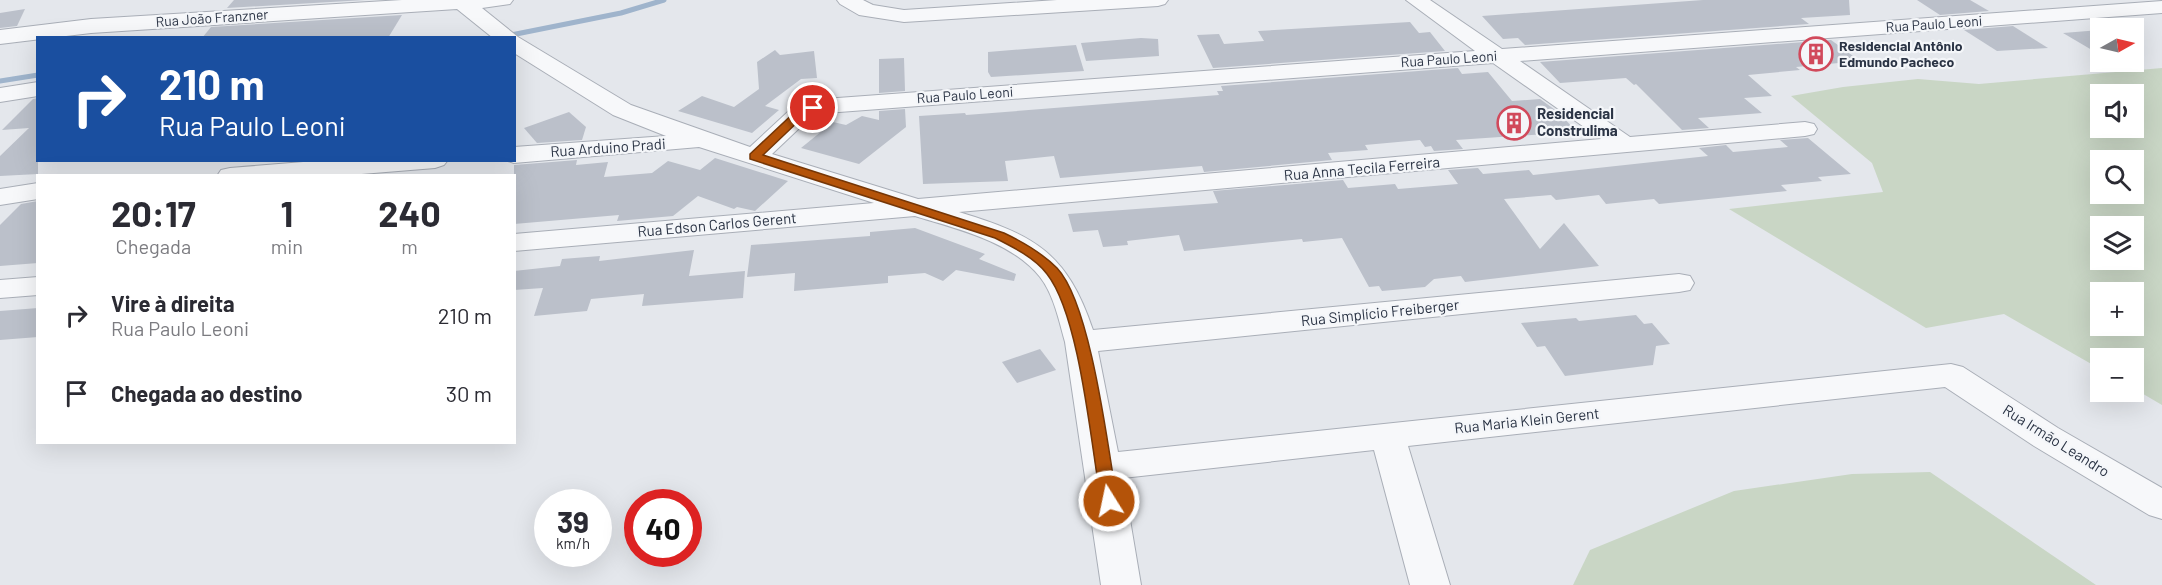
<!DOCTYPE html>
<html lang="pt">
<head>
<meta charset="utf-8">
<style>
	:root { --surface:#fff; --page:#f7f7f7; --text:#2b2b33; --muted:#7c7c81 }
	body { margin:0; font-family:Barlow,sans-serif; background:var(--page); color:var(--text); height:100vh; display:flex; flex-direction:column; font-size:22px; white-space:nowrap }
	* { box-sizing:border-box; margin:0 }
	p { font-size:20px; color:var(--muted) }
	.icon { flex:none; width:33px; height:33px; fill:none; stroke:currentColor; stroke-width:2; stroke-linecap:round; stroke-linejoin:round }
	.map { position:relative; flex:1; overflow:hidden }
	.details { position:absolute; left:36px; top:174px; width:480px; height:270px; display:flex; flex-direction:column; background:var(--surface); border-radius:0px; box-shadow:0 6px 24px #0002 }
	.details>* { flex:none }
	.hud { position:absolute; left:36px; top:36px; width:480px; height:126px; border-radius:0px; box-shadow:0 6px 24px #0002; background:#1a4fa0; color:#fff; overflow:hidden }
	.needle { width:39px; rotate:82deg }
	.buttons { position:absolute; left:2090px; top:18px; display:grid; gap:12px }
	.buttons a { display:grid; place-items:center; width:54px; height:54px; border-radius:0px; background:var(--surface); box-shadow:0 6px 24px #0002; font-size:30px }
	.speed { position:absolute; left:534px; top:489px; display:flex; gap:12px; font-size:30px; font-weight:700; text-align:center }
	.speed>* { display:grid; place-content:center; width:78px; height:78px; border-radius:50%; background:var(--surface); box-shadow:0 6px 24px #0002; line-height:1 }
	.speed small { font-size:15px; font-weight:400 }
	.speed .limit { border:9px solid #d22; background:#fff; color:#111 }
	.pin { position:absolute; display:grid; place-items:center; width:51px; height:51px; color:#fff; margin:-26px; border:3px solid #fff; border-radius:50%; box-shadow:0 2px 6px #0007 }
	.me { position:absolute; width:66px; margin:-33px; rotate:350deg; stroke-linejoin:round; filter:drop-shadow(0 0 4px #0008) }
	.turn { display:flex; align-items:center; gap:21px; height:126px; padding:0 24px; font-size:27px }
	.turn .icon { width:78px; height:78px; stroke-width:2.5 }
	.turn b { display:block; font-size:42px; line-height:51px }
	.eta { display:flex; justify-content:space-evenly; align-items:center; height:102px; text-align:center }
	.eta b { font-size:36px; font-weight:700; line-height:42px }
	ul { padding:0; list-style:none }
	li { display:flex; align-items:center; gap:18px; height:78px; padding:0 24px }
	li div { flex:1 }
	li b { display:block; font-size:22px }
	li em { font-style:normal }
	.map>svg:first-child { display:block }
	.green { fill:#c9d6c5; fill-rule:evenodd }
	.lines { fill:none; stroke-linecap:round; stroke-linejoin:round }
	.stream { stroke:#9fb4cc; stroke-width:5 }
	.building { fill:#bbc0ca }
	.minor-casing { stroke:#a9aeb7; stroke-width:2 }
	.minor { fill:#f7f8fa; fill-rule:evenodd }
	.route { fill:#b45309; stroke:#753606; stroke-width:1.5 }
	.labels { text-anchor:middle; stroke-width:4.5; stroke-linejoin:round; paint-order:stroke }
	.far-street-label { font-size:14px; fill:#2b3445; stroke:#f4f6f9 }
	.far-poi-label { font-size:14px; font-weight:bold; fill:#2b3445; stroke:#f4f6f9; text-anchor:start }
	.poi-label { font-size:15px; font-weight:bold; fill:#2b3445; stroke:#f4f6f9; text-anchor:start }
	.street-label { font-size:15px; fill:#2b3445; stroke:#f4f6f9 }
</style>
</head>
<body>
<div class="map">
<svg width="2162" height="585" viewBox="0 0 2162 585">
	<rect width="100%" height="100%" fill="#e4e7ec"/>
	<!-- green -->
	<g class="green">
		<path d="M2162,68V405L2133,388V358H2100V369L2004,314L1926,328L1729,209L1883,192L1872,163L1791,96L1843,87L1918,79L1979,84ZM2100,94H2133V128H2100ZM2100,160H2133V194H2100ZM2100,226H2133V260H2100ZM2100,292H2133V326H2100Z"/>
		<path d="M1930,472L2096,585H1573L1590,550L1734,491L1852,474Z"/>
	</g>
	<g class="lines">
		<!-- stream -->
		<g class="stream">
			<path d="M506,36L621,13L664,0"/>
			<path d="M0,81L38,75"/>
		</g>
	</g>
	<!-- building -->
	<g class="building">
		<path d="M234,0H365L227,8Z"/>
		<path d="M1703,0H1849L1850,15L1801,18L1809,24L1525,45L1518,38L1503,39L1482,16Z"/>
		<path d="M1917,0H1970L1989,11L1940,15Z"/>
		<path d="M25,9L17,26L0,28V13Z"/>
		<path d="M402,15L388,38H202L211,27Z"/>
		<path d="M1410,22L1419,33L1430,32L1445,51L1213,68L1197,35L1219,34L1224,44L1264,41L1258,31Z"/>
		<path d="M2013,26L2048,48L1997,51L1964,30Z"/>
		<path d="M2100,30V53H2097L2063,33Z"/>
		<path d="M1141,38L1158,39L1159,56L1086,61L1081,43Z"/>
		<path d="M1831,40L1860,61L1796,67L1800,70L1748,75L1772,96L1744,98L1762,113L1698,118L1709,128L1682,130L1636,84L1634,85L1626,78L1560,83L1540,62Z"/>
		<path d="M1076,45L1084,71L991,77L988,72V52Z"/>
		<path d="M775,50L780,55L814,51L817,78L801,79L765,106L779,110L752,133L678,111L702,96L734,107L759,89L757,62Z"/>
		<path d="M904,58L905,91L879,93V59Z"/>
		<path d="M1458,68L1462,74L1488,72L1512,101L1540,99L1558,112L1577,132L1456,140L1463,149L1434,151L1431,146L1425,147L1420,140L1365,145L1368,150L1328,153L1332,160L1204,172L1202,166L1060,178L1054,156L1005,161L1008,181L923,184L919,116L965,113L966,115L1219,95L1217,91H1223L1221,86Z"/>
		<path d="M38,98V174L0,176V156L29,128L2,130L33,99Z"/>
		<path d="M905,109L906,127L859,164L801,148L833,122L846,125L862,116L879,120V111Z"/>
		<path d="M569,112L586,127L582,140L537,143L524,128Z"/>
		<path d="M1808,138L1851,174L1818,177L1822,181L1781,185L1787,191L1659,204L1654,199L1606,204L1599,195L1556,200L1551,195L1504,199L1540,249L1564,223L1599,266L1465,282L1461,276L1434,279L1425,287L1382,291L1379,286L1369,287L1342,238L1303,242L1302,239L1184,251L1179,235L1127,241L1128,245L1103,247L1098,230L1073,232L1068,214L1218,203L1213,191L1343,180L1348,188L1395,184L1398,189L1458,184L1448,170L1478,168L1483,174L1529,170L1533,175L1708,156L1699,148L1726,145L1733,152L1788,147L1780,140Z"/>
		<path d="M715,158L788,181L755,211L737,207L734,209L698,196L673,216L617,221L619,215L514,224V165L577,160L576,165L608,162L604,177L652,173L668,161L700,170Z"/>
		<path d="M38,201V263L0,266V225L21,204Z"/>
		<path d="M915,228L985,254L979,259L1016,274L1014,281L956,270L943,281L925,273L888,276V283L794,291L795,273L747,277L751,245L870,236V232Z"/>
		<path d="M694,250L689,276L745,271L743,298L642,306L644,294L591,299L587,311L534,316L543,288L514,290V271L560,266L562,259L600,256L599,261Z"/>
		<path d="M38,308V337L0,340V311Z"/>
		<path d="M1636,315L1644,324L1652,323L1670,344L1656,346L1653,365L1565,376L1545,346L1537,347L1521,323L1576,318L1579,321Z"/>
		<path d="M1040,349L1056,370L1017,383L1002,362Z"/>
	</g>
	<g class="lines">
		<!-- minor casing -->
		<g class="minor-casing">
			<g id="minor">
				<path d="M402,0H513L510,4L482,8L518,37L631,105L750,147L792,108L824,99L1475,51L1406,0H1430L1502,49L2162,1V13L1520,61L1630,137L1805,122L1814,124L1817,129L1814,134L1805,136L959,212C1035,235 1067,253 1093,330L1679,274L1690,276L1694,283L1690,290L1679,292L1098,351L1118,452L1951,364L1963,367L2058,428L2162,488V519L2149,515L2034,446L1945,387L1408,446L1450,585H1410L1374,450L1123,478L1141,585H1101L1065,342C1059,321 1054,295 1040,277C1011,241 957,229 915,216L514,251V234L874,203L699,147L514,163L505,160H514V147L666,136L613,115L514,53V38H493L457,9L91,33L0,44V30L91,19ZM1493,63L1601,139L918,199L772,154L810,118L826,113Z"/>
				<path d="M837,0H863L873,5L904,10L1057,0H1168L1165,4L1158,6L904,22L859,15L840,4Z"/>
				<path d="M38,82V96L0,102V88Z"/>
				<path d="M328,160H448L444,165L435,168L337,176H217L221,170L230,168Z"/>
				<path d="M38,183V199L0,205V189Z"/>
				<path d="M38,277V295L0,298V280Z"/>
			</g>
		</g>
		<!-- minor -->
		<use href="#minor" class="minor"/>
	</g>
	<!-- route -->
	<path class="route" d="M813,105L819,108L805,115L763,155L1004,233C1023,242 1042,253 1057,268C1091,304 1108,448 1117,501L1115,505H1103L1101,501C1091,445 1080,316 1047,274C1035,258 1013,247 995,238L750,159V154L797,110Z"/>
	<!-- icons -->
	<defs>
		<g id="building-ring" transform="scale(1.725)"><circle r="9.5" fill="#f4f6f9" stroke="#d1495b" stroke-width="1.5"/><path d="M-4-6H4V6H1V3H-1V6H-4ZM-2.5-4.3h1.7v1.8h-1.7ZM.8-4.3h1.7v1.8H.8ZM-2.5-1h1.7V.8h-1.7ZM.8-1h1.7V.8H.8Z" fill="#d1495b"/></g>
	</defs>
	<g fill-rule="evenodd">
		<use href="#building-ring" x="1816" y="54"/>
		<use href="#building-ring" x="1514" y="123"/>
	</g>
	<g class="labels">
		<!-- far-street labels -->
		<g class="far-street-label">
			<text transform="translate(212 18) rotate(-4)" y="5">Rua João Franzner</text>
			<text transform="translate(1934 24) rotate(-4)" y="5">Rua Paulo Leoni</text>
			<text transform="translate(1449 59) rotate(-4)" y="5">Rua Paulo Leoni</text>
			<text transform="translate(965 95) rotate(-4)" y="5">Rua Paulo Leoni</text>
		</g>
		<!-- far-poi labels -->
		<g class="far-poi-label">
			<text x="1839" y="51">Residencial Antônio<tspan x="1839" dy="16">Edmundo Pacheco</tspan></text>
		</g>
		<!-- poi labels -->
		<g class="poi-label">
			<text x="1537" y="119">Residencial<tspan x="1537" dy="17">Construlima</tspan></text>
		</g>
		<!-- street labels -->
		<g class="street-label">
			<text transform="translate(608 148) rotate(-4)" y="5">Rua Arduino Pradi</text>
			<text transform="translate(1362 169) rotate(-5)" y="5">Rua Anna Tecila Ferreira</text>
			<text transform="translate(717 225) rotate(-5)" y="5">Rua Edson Carlos Gerent</text>
			<text transform="translate(1380 313) rotate(-6)" y="5">Rua Simplício Freiberger</text>
			<text transform="translate(1527 421) rotate(-6)" y="5">Rua Maria Klein Gerent</text>
			<text transform="translate(2056 441) rotate(32)" y="5">Rua Irmão Leandro</text>
		</g>
	</g>
</svg>
<div class="buttons">
<a><svg class="needle" viewBox="-14 -14 28 28"><path d="M0-13l5 13h-10z" fill="#e53935"/><path d="M0 13l5-13h-10z" fill="#7c7c81"/></svg></a>
<a><svg class="icon" aria-label="sound" viewBox="0 0 24 24"><path d="M4 9h4l5-4v14l-5-4H4zM17 9q2 3 0 6"/></svg></a>
<a><svg class="icon" aria-label="search" viewBox="0 0 24 24"><circle cx="10" cy="10" r="6"/><path d="M15 15l6 6"/></svg></a>
<a><svg class="icon" aria-label="layers" viewBox="0 0 24 24"><path d="M12 4l9 5-9 5-9-5zM3 14l9 5 9-5"/></svg></a>
<a>+</a>
<a>−</a>
</div>
<div class="speed"><div>39<small>km/h</small></div><div class="limit">40</div></div>
<div class="pin" style="left:813px;top:108px;background:#d93025"><svg class="icon" aria-label="arrive" viewBox="0 0 24 24"><path d="M6 21V4h12l-3 4 3 4H6"/></svg></div>
<svg class="me" style="left:1109px;top:501px" viewBox="-20 -20 40 40"><circle r="17" fill="#b45309" stroke="#fff" stroke-width="3"/><path d="M0-11L8 9 0 5-8 9z" fill="#fff"/></svg>
<div class="hud">
<div class="turn"><svg class="icon" aria-label="right" viewBox="0 0 24 24"><path d="M7 20v-9h11M14 6l5 5-5 5"/></svg><div><b>210 m</b>Rua Paulo Leoni</div></div>
</div>
<section class="details">
<div class="eta">
<div><b>20:17</b><p>Chegada</p></div>
<div><b>1</b><p>min</p></div>
<div><b>240</b><p>m</p></div>
</div>
<ul>
<li><svg class="icon" aria-label="right" viewBox="0 0 24 24"><path d="M7 20v-9h11M14 6l5 5-5 5"/></svg><div><b>Vire à direita</b><p>Rua Paulo Leoni</p></div><em>210 m</em></li>
<li><svg class="icon" aria-label="arrive" viewBox="0 0 24 24"><path d="M6 21V4h12l-3 4 3 4H6"/></svg><div><b>Chegada ao destino</b></div><em>30 m</em></li>
</ul>
</section>
</div>
</body>
</html>
